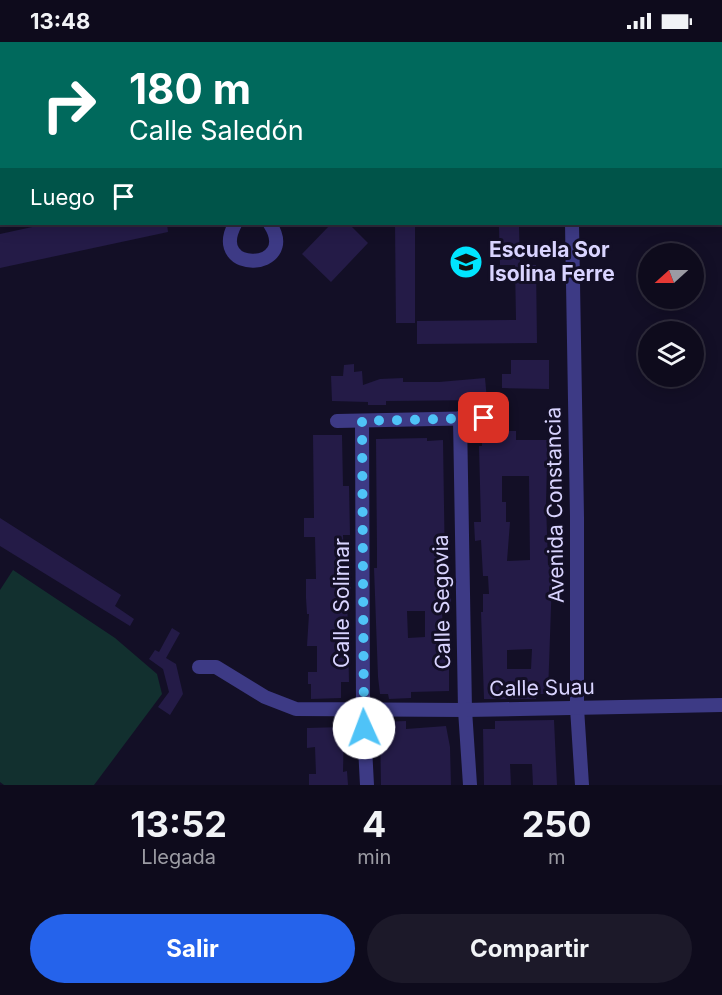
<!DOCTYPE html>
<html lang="es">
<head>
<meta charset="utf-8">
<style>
	:root { --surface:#0e0b1c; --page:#1c1929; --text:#f1f3f6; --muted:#9b9ba3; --line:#2e2b3b; --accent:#2563eb }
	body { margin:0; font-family:Inter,sans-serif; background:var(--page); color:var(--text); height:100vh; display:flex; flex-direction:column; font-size:22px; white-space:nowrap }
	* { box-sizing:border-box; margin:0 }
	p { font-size:20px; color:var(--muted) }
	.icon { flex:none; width:33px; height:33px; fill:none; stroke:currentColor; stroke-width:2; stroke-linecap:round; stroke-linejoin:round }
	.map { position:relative; height:743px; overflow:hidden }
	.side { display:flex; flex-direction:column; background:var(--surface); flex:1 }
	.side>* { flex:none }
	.top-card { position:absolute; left:0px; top:0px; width:723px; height:183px; box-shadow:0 3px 15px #0003,0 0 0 2px var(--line); background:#00695c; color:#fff; overflow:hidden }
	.needle { width:39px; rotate:249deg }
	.buttons { position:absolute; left:638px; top:201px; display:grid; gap:12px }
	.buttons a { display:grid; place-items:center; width:66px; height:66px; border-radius:50%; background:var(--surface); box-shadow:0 3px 15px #0003,0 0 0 2px var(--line); font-size:30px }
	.pin { position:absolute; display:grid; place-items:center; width:51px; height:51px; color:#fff; margin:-26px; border-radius:12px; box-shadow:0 3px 9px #0006 }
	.me { position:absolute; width:66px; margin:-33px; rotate:358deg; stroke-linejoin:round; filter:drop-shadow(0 0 4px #0008) }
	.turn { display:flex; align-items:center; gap:21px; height:126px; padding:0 30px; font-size:27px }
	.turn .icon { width:78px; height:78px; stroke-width:2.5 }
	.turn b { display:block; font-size:42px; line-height:51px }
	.then { display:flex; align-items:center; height:57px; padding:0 30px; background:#0003; gap:12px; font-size:22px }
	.eta { display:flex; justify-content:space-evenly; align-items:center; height:102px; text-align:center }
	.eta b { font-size:36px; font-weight:700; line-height:42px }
	.action { display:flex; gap:12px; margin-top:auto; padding:12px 30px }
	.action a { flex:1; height:69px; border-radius:36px; background:var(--accent); color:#fff; font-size:24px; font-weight:700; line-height:69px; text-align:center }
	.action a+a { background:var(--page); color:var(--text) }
	.status { display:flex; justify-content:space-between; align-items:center; height:42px; padding:0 30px; background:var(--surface); direction:ltr }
	.status svg { height:16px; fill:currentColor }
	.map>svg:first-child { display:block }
	.green { fill:#12302f }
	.building { fill:#241b47; fill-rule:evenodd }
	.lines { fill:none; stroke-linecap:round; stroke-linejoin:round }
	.minor { stroke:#3d3a85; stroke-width:14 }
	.route { stroke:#4fc3f7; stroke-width:10; stroke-dasharray:0 18 }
	.labels { text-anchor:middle; stroke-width:6; stroke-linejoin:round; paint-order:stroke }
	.poi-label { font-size:21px; font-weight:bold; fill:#d9d4ff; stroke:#130f26; text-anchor:start }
	.street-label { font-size:21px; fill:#d9d4ff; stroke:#130f26 }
</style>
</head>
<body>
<div class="status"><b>13:48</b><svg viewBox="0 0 49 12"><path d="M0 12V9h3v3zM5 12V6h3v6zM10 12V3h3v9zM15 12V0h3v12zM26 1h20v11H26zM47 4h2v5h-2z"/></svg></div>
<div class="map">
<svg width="722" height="743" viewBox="0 0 722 743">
	<rect width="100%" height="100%" fill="#130f26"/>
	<!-- green -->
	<path class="green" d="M13,528L115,596L157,632L162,652L94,743H4L0,740V548Z"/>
	<!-- building -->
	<g class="building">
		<path d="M46,182H167L168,190L0,226V192Z"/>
		<path d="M331,182H349L368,201L331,240L302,212Z"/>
		<path d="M395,182H415V281H396Z"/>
		<path d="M519,184L520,223H500L499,185Z"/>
		<path d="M515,223H536L537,301L417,302V279L516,278Z"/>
		<path d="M511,318H549V347L502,346V332H511Z"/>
		<path d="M354,322V330L362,329L363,343L380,337L403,336V340H439L485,336L487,358L386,359V363H368V360L332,359L331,334H343L344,323Z"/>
		<path d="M503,389H516V398H547V409H553V421H547L546,461L548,523H551L552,536L548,652H536V657H484L481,570H483V552H489L488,534H483L481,498L475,499L474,480H481L479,404H482V392H503ZM502,434H529L530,518L507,519L510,480H506V460H502ZM532,607L531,627H507V608Z"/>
		<path d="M313,393H342L343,444H349L350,493H343L344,513H340V518L337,519V539H351V549H347L349,640H341V656L311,657V642H308V630H317V604H307L309,572H307L306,556V537H316L315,495H304V476H314Z"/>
		<path d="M427,396V399L443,398L445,528H448V546H451V562H446V567H442L443,594H445L446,612H449V649L411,650V656L389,657L388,652H380L378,635L374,526H377V508L376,397ZM407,569H425V595L408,596Z"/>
		<path d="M0,476L121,553L115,564L134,577L130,584L0,504Z"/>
		<path d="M172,586L180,591L166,616L176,622L183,652L170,673L158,665L169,650L163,627L149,617L155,608L159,610Z"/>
		<path d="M554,678L557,743H533L532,722H510L511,743H484L483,687H495V679Z"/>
		<path d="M406,679V687L446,684L450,705L451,743H381L380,680Z"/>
		<path d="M344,685L343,730L347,729L348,743H309V732H316L315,705L307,706V686Z"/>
	</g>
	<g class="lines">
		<!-- minor -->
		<g class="minor">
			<path d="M44,0V2"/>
			<path d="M565,0L566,2"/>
			<path d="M261,2L268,0"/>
			<path d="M0,177H2"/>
			<path d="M235,182C208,233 300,229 270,182"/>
			<path d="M572,182L577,475V666L582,743"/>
			<path d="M460,376L465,668L470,743"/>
			<path d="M337,379L484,376"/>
			<path d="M362,379L363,667L367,743"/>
			<path d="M199,625H216L265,655L296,667L465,668L722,663"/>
		</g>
	</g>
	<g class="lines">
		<!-- route -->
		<path class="route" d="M364,686L362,379L484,376"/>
	</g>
	<!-- icons -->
	<defs>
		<g id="school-disc" transform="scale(1.725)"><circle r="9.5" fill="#00e5ff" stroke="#130f26"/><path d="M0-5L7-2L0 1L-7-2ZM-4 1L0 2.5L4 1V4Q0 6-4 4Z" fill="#111"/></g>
	</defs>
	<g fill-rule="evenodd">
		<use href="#school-disc" x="466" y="220"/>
	</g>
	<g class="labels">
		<!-- poi labels -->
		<g class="poi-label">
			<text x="489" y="215">Escuela Sor<tspan x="489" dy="24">Isolina Ferre</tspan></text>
		</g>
		<!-- street labels -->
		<g class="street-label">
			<text transform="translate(555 463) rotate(-91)" y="7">Avenida Constancia</text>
			<text transform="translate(442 560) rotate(-91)" y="7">Calle Segovia</text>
			<text transform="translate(342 561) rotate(-90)" y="7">Calle Solimar</text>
			<text transform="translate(542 646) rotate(-1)" y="7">Calle Suau</text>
		</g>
	</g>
</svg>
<div class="buttons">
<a><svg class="needle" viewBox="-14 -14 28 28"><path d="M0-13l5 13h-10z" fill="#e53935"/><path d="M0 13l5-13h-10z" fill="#9b9ba3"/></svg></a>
<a><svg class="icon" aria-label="layers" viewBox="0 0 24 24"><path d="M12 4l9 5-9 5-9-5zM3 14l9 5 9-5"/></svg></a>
</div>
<div class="pin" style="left:484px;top:376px;background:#d93025"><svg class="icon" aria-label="arrive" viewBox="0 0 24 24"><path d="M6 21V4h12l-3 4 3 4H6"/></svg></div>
<svg class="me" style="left:364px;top:686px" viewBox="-20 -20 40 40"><circle r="19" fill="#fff"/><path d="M0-13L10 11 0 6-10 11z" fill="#4fc3f7"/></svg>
<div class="top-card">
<div class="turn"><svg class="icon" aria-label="right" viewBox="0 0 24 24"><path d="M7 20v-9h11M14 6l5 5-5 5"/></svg><div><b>180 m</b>Calle Saledón</div></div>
<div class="then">Luego<svg class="icon" aria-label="arrive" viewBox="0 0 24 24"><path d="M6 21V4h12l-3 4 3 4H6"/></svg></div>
</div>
</div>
<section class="side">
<div class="eta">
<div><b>13:52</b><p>Llegada</p></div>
<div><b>4</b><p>min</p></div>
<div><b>250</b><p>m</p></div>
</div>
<div class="action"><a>Salir</a><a>Compartir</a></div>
</section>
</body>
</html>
